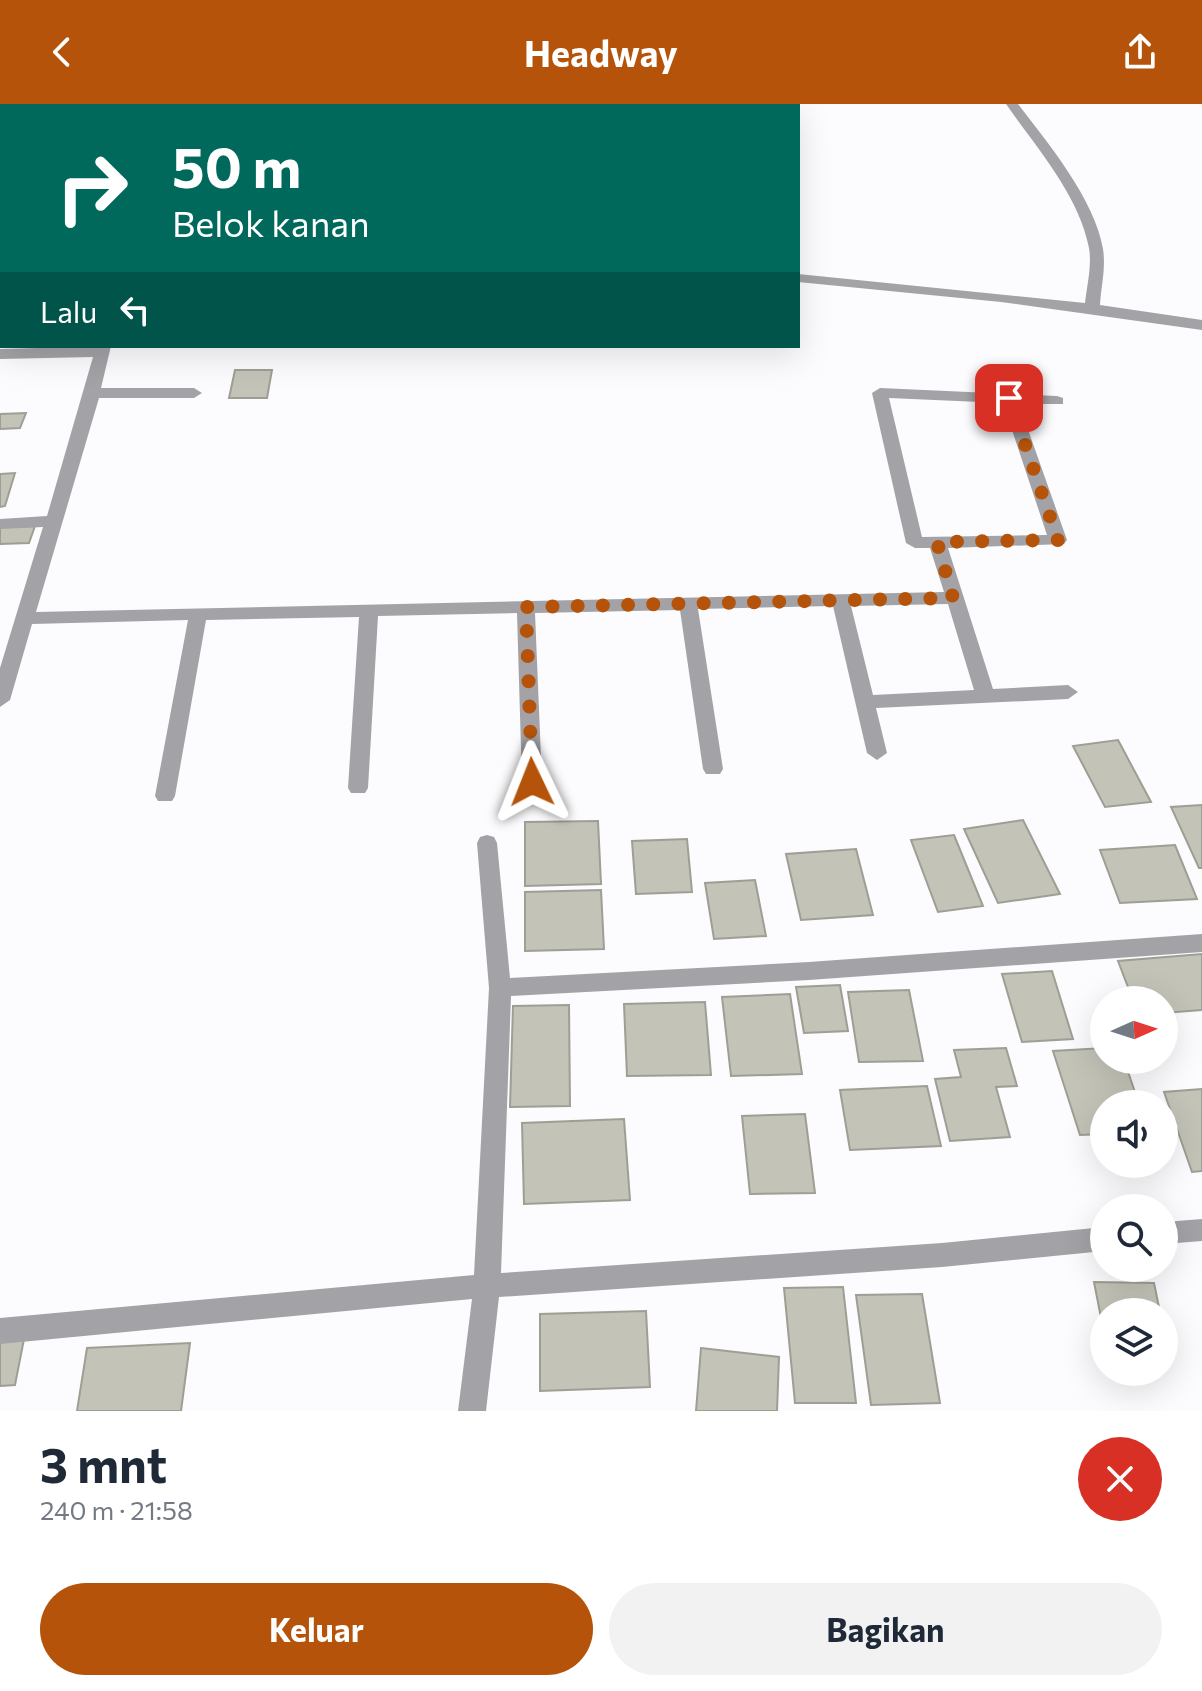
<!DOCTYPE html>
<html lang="id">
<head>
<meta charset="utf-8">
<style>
	:root { --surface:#fff; --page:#f2f2f3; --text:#1f2937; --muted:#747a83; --accent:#b45309 }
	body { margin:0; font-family:Commissioner,sans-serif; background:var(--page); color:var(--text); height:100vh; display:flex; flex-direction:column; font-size:30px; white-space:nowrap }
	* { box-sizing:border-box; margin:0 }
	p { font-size:26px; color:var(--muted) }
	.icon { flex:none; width:44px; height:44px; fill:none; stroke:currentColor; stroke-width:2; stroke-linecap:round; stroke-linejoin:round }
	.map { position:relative; height:1307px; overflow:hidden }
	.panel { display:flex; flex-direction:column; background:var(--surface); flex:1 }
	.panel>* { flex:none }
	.top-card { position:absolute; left:0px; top:0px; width:800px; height:244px; box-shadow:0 8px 32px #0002; background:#00695c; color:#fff; overflow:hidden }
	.needle { width:52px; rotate:87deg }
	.fabs { position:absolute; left:1090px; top:882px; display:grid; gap:16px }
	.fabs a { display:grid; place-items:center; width:88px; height:88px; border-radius:50%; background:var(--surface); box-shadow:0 8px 32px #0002; font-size:40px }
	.pin { position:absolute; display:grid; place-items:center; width:68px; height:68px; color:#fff; margin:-34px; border-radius:16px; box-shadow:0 4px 12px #0006 }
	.me { position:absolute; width:88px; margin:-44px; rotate:358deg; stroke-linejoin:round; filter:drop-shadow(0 0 6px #0008) }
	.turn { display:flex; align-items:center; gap:28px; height:168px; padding:0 40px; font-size:36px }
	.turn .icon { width:104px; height:104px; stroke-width:2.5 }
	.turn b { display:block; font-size:56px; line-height:68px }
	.then { display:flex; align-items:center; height:76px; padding:0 40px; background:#0003; gap:16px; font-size:30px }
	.round { display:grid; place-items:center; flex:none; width:84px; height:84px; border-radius:42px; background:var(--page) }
	.summary { display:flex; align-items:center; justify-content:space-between; height:136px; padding:0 40px }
	h1 { font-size:48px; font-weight:700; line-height:60px }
	.action { display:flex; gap:16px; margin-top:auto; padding:16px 40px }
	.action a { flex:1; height:92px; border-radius:48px; background:var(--accent); color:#fff; font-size:32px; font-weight:700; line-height:92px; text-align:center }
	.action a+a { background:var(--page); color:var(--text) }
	header { display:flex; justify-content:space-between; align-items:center; height:104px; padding:0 40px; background:var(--accent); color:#fff; font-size:36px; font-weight:700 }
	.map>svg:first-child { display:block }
	.building { fill:#c4c3b8; stroke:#9f9e94; stroke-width:2 }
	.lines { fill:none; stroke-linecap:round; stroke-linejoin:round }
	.minor { fill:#a3a2a6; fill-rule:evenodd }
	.route { stroke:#b45309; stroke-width:14; stroke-dasharray:0 25.2 }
</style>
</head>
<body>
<header><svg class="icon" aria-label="back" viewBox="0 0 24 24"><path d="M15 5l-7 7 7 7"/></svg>Headway<svg class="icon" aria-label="share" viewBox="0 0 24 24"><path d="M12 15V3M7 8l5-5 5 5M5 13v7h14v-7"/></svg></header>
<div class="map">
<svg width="1202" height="1307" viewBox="0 0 1202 1307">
	<rect width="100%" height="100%" fill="#fcfbfd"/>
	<!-- building -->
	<g class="building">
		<path d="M235,266H272L267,294H229Z"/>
		<path d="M26,309L20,324L0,325V310Z"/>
		<path d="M15,369L5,402L0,403V370Z"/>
		<path d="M35,422L29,439L0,440V423Z"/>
		<path d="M1118,636L1151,698L1105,703L1073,642Z"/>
		<path d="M1202,701V764H1199L1171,703Z"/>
		<path d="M1023,716L1060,790L998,799L964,725Z"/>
		<path d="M598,717L601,780L525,782V718Z"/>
		<path d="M954,731L983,802L938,808L911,736Z"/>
		<path d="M687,735L692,788L636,790L632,737Z"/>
		<path d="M1175,741L1197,795L1120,799L1100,746Z"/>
		<path d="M856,745L873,811L801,816L786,750Z"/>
		<path d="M755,776L766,832L714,835L705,779Z"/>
		<path d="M601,786L604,845L525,847V788Z"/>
		<path d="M1202,850V906L1164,909V896H1133L1118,857Z"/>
		<path d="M1052,867L1073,935L1022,938L1002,870Z"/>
		<path d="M840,881L848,927L804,929L796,883Z"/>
		<path d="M909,886L923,957L859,958L848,888Z"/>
		<path d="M790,890L802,970L731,972L722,893Z"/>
		<path d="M705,898L711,971L627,972L624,900Z"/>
		<path d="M569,901L570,1002L510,1003L513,902Z"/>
		<path d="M1006,944L1017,982L996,983L1010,1033L950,1037L935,975L961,973L954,946Z"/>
		<path d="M1104,944V956H1124L1139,1000H1104V1030L1080,1031L1053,947Z"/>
		<path d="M927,982L941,1042L850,1046L840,986Z"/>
		<path d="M1202,985V1067L1192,1068L1164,988Z"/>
		<path d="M805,1010L815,1089L750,1090L742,1012Z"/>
		<path d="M624,1015L630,1096L524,1100L522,1019Z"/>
		<path d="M1094,1178L1154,1179L1160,1208H1104V1229Z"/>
		<path d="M843,1183L856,1299H795L784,1184Z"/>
		<path d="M922,1190L940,1299L871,1301L856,1191Z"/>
		<path d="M646,1207L650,1283L540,1287V1210Z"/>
		<path d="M24,1235L15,1281L0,1282V1237Z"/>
		<path d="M190,1239L181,1307H77L87,1244Z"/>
		<path d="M701,1244L779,1253L777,1307H696Z"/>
	</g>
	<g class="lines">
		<!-- minor -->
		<g class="minor">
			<path d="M0,0H7L8,2H2V6Z"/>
			<path d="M1006,0H1018C1048,39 1095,96 1103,145C1106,164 1101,183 1100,201L1202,216V226L1001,198L798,178V170L1085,199C1087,181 1092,162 1089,144C1079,91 1036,43 1006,0Z"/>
			<rect x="0" y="172" width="2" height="8"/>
			<path d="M111,242L101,284H194L202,289L194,294H99L36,508L944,488L930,444H915L906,439L872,289L880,284L1057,292L1063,294V300H1019L1067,436L1064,440L948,444L993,585L1068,581L1078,588L1068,595L876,604L887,649L877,656L867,649L833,502L698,505L723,665L720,670H706L703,665L680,506L535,509L542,678L539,683H525L522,678L517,509L378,512L368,684L365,689H351L348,684L359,513L206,516L175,692L172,697H158L155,692L188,516L32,520L10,596L0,603V564L43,423L0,425V415L47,412L93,253L0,255V245ZM889,294L1003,299L1047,431L922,433ZM948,500L974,586L873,591L851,502Z"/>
			<path d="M487,731L494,733L497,739L510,874L809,858L1202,830V848L809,876L511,892L501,1169L942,1139L1104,1123V1147L942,1163L499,1193L486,1307H458L472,1195L0,1240V1214L474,1171L489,884L477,739L480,733Z"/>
			<path d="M1202,1115V1137L1164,1140V1118Z"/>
		</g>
	</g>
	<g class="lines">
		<!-- route -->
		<path class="route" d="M532,678L526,503L953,494L937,438L1058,436L1009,294"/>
	</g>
</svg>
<div class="fabs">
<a><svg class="needle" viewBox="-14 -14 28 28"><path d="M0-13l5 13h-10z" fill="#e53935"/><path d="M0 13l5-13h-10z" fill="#747a83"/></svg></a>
<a><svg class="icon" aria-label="sound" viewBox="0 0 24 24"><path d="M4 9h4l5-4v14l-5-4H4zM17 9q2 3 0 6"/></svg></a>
<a><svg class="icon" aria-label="search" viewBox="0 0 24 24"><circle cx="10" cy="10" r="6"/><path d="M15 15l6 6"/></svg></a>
<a><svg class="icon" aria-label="layers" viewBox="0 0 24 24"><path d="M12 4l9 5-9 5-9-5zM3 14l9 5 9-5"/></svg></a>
</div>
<div class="pin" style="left:1009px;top:294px;background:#d93025"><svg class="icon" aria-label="arrive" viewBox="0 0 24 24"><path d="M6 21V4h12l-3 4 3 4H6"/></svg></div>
<svg class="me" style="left:532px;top:678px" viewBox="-20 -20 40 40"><path d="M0-17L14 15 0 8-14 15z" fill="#b45309" stroke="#fff" stroke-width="4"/></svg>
<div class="top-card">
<div class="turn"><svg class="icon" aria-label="right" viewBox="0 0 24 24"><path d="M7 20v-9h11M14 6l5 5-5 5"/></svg><div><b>50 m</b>Belok kanan</div></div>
<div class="then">Lalu<svg class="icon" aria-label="left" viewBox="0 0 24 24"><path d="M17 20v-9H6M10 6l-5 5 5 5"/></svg></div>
</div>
</div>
<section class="panel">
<div class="summary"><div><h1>3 mnt</h1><p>240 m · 21:58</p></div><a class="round" style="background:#d93025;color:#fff"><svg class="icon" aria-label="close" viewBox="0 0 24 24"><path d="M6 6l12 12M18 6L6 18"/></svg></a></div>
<div class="action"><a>Keluar</a><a>Bagikan</a></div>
</section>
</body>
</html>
